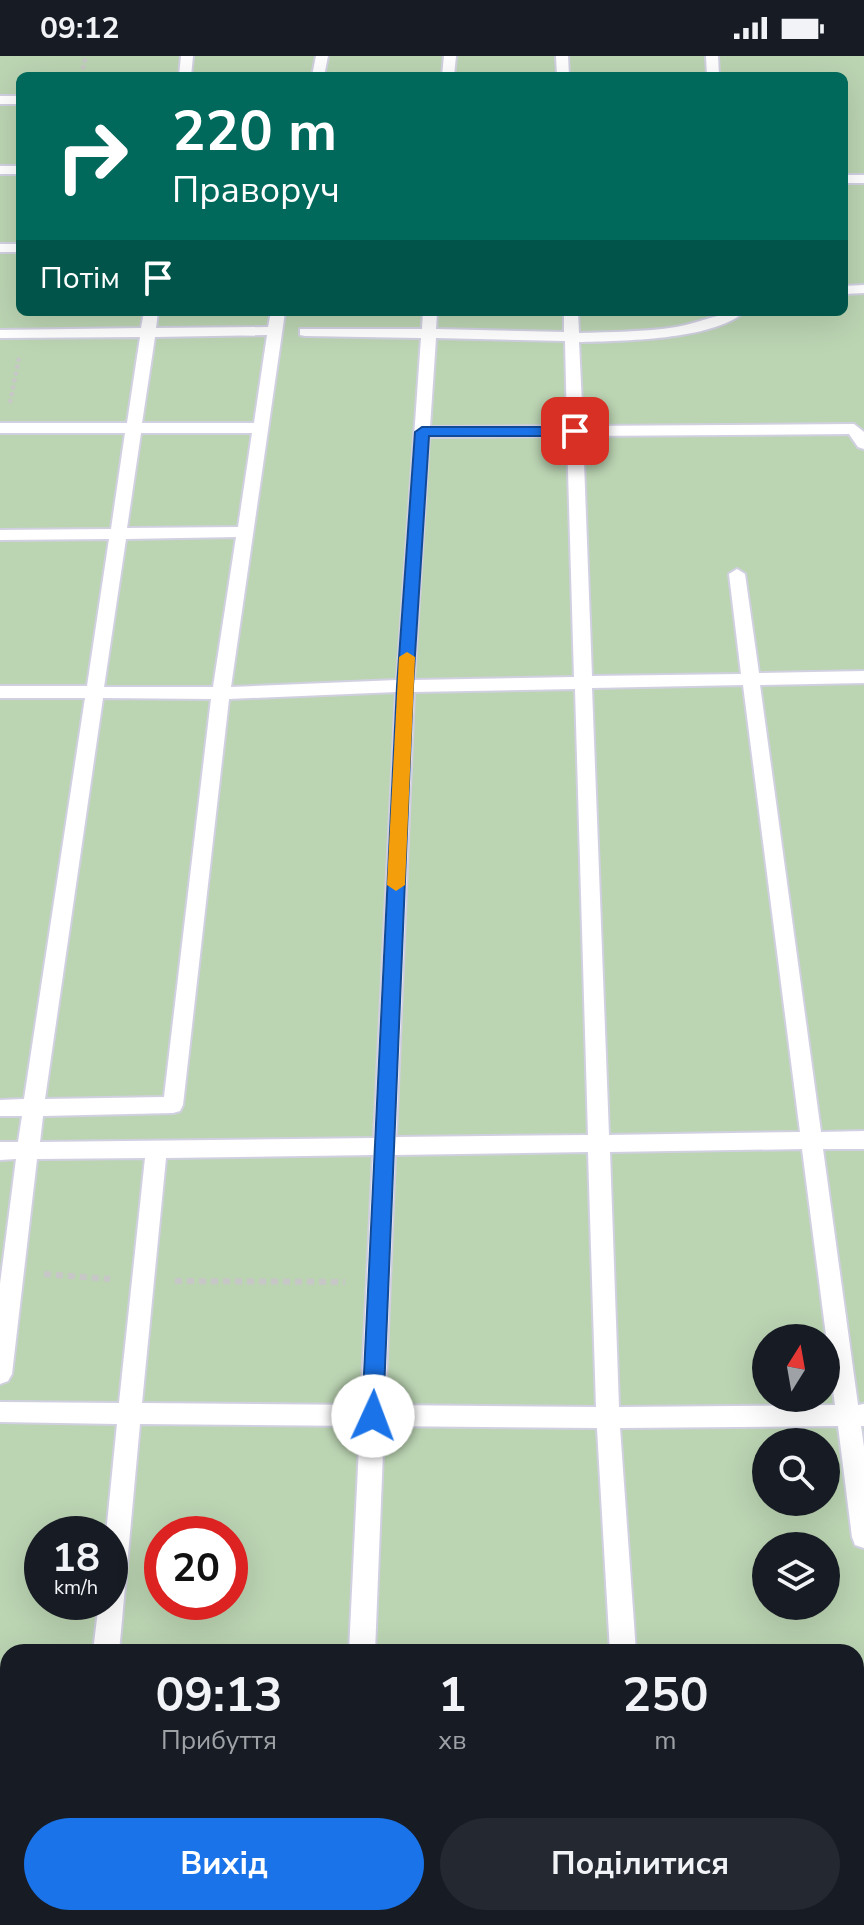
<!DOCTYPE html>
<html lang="uk">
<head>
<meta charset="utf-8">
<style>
	:root { --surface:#171b24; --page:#242831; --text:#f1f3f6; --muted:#9ea1a6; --accent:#1a73e8 }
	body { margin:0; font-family:"Nunito Sans",sans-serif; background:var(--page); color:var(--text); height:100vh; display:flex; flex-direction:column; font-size:30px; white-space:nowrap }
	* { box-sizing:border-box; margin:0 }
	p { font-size:26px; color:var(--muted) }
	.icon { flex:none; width:44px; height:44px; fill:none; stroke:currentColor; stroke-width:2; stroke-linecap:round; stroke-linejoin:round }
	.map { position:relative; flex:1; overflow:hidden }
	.sheet { position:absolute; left:0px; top:1588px; width:864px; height:282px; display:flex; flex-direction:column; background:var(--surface); border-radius:24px 24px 0 0; box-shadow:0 8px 32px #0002 }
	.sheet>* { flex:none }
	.hud { position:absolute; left:16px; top:16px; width:832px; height:244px; border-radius:12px; box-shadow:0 8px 32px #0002; background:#00695c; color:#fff; overflow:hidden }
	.needle { width:52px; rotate:11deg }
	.buttons { position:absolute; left:752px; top:1268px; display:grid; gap:16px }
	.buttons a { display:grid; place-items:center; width:88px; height:88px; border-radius:50%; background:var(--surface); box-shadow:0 8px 32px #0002; font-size:40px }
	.speed { position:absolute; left:24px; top:1460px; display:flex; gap:16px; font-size:40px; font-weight:700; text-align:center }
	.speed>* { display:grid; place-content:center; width:104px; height:104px; border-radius:50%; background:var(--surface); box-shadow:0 8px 32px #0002; line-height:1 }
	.speed small { font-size:20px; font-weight:400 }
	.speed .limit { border:12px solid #d22; background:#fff; color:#111 }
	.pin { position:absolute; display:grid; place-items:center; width:68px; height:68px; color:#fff; margin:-34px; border-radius:16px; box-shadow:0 4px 12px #0006 }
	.me { position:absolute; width:88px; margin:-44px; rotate:2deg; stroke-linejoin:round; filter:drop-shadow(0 0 6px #0008) }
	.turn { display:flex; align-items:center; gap:28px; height:168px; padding:0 24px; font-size:36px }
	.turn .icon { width:104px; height:104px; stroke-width:2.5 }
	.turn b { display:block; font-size:56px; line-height:68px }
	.then { display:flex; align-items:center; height:76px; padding:0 24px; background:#0003; gap:16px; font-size:30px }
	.eta { display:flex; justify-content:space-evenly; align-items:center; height:136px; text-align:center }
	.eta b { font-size:48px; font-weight:700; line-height:56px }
	.action { display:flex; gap:16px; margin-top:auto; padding:16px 24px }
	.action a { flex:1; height:92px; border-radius:48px; background:var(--accent); color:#fff; font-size:32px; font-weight:700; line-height:92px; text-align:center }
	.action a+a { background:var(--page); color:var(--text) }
	.status { display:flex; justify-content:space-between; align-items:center; height:56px; padding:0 40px; background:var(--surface); direction:ltr }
	.status svg { height:22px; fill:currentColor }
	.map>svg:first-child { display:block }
	.cemetery { fill:#bbd4b2; fill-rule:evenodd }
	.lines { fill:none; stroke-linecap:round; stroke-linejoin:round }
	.lane-casing { stroke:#d1d0e1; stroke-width:4 }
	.path-far1 { stroke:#c7c7c7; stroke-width:4; stroke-dasharray:4 3; stroke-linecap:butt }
	.path { stroke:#c7c7c7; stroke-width:6; stroke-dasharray:7 5; stroke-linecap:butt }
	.lane { fill:#fff; fill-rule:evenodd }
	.route { fill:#1a73e8; stroke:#114b97; stroke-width:2 }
	.slow { fill:#f59e0b }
</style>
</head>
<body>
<div class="status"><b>09:12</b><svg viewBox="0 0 49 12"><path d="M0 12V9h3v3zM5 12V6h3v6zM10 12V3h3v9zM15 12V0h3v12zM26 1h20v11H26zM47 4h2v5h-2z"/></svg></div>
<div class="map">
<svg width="864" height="1869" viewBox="0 0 864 1869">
	<rect width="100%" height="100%" fill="#ebe7db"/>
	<!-- cemetery -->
	<path class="cemetery" d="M0,0H864V1869H0ZM20,20H844V256H20ZM766,1282H826V1342H766ZM766,1386H826V1446H766ZM42,1478H110V1546H42ZM162,1478H230V1546H162ZM766,1490H826V1550H766ZM8,1596H856V1862H8Z"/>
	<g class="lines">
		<!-- lane casing -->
		<g class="lane-casing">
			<g id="lane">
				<path d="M181,0H193L191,20H179Z"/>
				<path d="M316,0H328L324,20H312Z"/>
				<path d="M444,0H456L454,20H442Z"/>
				<path d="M556,0H568L569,20H557Z"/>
				<path d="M706,0H718L719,20H707Z"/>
				<rect x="0" y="40" width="20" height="8"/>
				<rect x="0" y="110" width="20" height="8"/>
				<rect x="844" y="119" width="20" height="8"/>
				<rect x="0" y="188" width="20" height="8"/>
				<path d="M864,229V237L844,238V230Z"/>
				<path d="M144,256H158L156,272L268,271L271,256H285L231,631L397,624L421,282L305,280L300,279V273H422L423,256H437L436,273L564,276V256H578L579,277C611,276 644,276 676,271C700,267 720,256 744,256C713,284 621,285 579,286L583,370L854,368L864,376V393L858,391L849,378L583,380L592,620L741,618L729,518L737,513L745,518L759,617L864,615V627L760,629L821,1076L864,1075V1093H823L858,1349L864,1348V1370H861L864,1391V1492L855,1489L852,1481L838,1370L620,1372L636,1596H610L597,1372L384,1370L375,1596H349L360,1370L140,1368L119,1596H93L99,1546H110V1478H106L117,1368L0,1366V1346L119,1347L145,1102L37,1103L12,1318L8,1325L0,1328V1228L16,1103L0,1104V1086H18L22,1060H0V1044L24,1043L85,642H0V630H87L109,483L0,484V474L111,473L125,377H0V367H127L140,281L0,282V274L141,272ZM267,279L254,367H142L155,281ZM436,282L565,285L567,370L430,371ZM141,377H252L238,471L127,472ZM567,380L574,621L414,624L429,381ZM236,481L213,631H104L126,483ZM743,629L800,1076L609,1079L592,632ZM575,633L588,1079L396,1081L414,636ZM396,636L374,1082L40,1086L43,1060L173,1057L180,1055L183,1049L229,643ZM103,642L211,643L164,1041L45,1043ZM802,1093L835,1349L619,1351L610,1096ZM588,1096L596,1351L385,1349L395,1099ZM373,1099L361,1349L142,1347L166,1102Z"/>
				<path d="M0,1679L8,1680V1706L0,1705Z"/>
				<rect x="856" y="1726" width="8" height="26"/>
				<rect x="68" y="1862" width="28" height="7"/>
				<rect x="337" y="1862" width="28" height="7"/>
				<path d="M623,1862H651L652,1869H624Z"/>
			</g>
		</g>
		<!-- path-far1 -->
		<g class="path-far1">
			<path d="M81,20L86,0"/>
			<path d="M10,347L19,302"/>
		</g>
		<!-- path -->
		<g class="path">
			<path d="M44,1218L110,1223"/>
			<path d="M175,1225L345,1226"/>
		</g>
		<!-- lane -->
		<use href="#lane" class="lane"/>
	</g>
	<!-- route -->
	<path class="route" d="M422,371H575L582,375L575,380H429L413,630L383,1360L380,1367L373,1369L365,1367L362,1360L397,630L415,376Z"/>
	<!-- slow -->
	<path class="slow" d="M407,596L415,601L405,829L396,835L387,829L399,601Z"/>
</svg>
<div class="buttons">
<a><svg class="needle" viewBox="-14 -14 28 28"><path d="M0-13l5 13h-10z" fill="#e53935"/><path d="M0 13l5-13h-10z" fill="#9ea1a6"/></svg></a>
<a><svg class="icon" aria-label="search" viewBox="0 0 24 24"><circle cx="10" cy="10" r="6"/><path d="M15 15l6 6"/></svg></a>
<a><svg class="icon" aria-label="layers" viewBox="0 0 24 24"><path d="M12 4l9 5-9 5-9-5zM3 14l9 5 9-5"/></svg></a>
</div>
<div class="speed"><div>18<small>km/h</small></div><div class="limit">20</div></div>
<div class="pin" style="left:575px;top:375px;background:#d93025"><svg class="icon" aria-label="arrive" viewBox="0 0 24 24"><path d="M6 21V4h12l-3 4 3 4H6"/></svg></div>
<svg class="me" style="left:373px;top:1360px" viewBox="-20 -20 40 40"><circle r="19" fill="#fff"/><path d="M0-13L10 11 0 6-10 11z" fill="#1a73e8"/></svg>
<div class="hud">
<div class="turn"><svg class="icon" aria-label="right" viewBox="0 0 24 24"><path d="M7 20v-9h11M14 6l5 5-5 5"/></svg><div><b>220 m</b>Праворуч</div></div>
<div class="then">Потім<svg class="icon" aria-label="arrive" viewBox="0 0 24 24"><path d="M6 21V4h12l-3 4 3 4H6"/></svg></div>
</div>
<section class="sheet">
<div class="eta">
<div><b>09:13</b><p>Прибуття</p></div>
<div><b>1</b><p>хв</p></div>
<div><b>250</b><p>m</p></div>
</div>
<div class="action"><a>Вихід</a><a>Поділитися</a></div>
</section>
</div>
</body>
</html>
